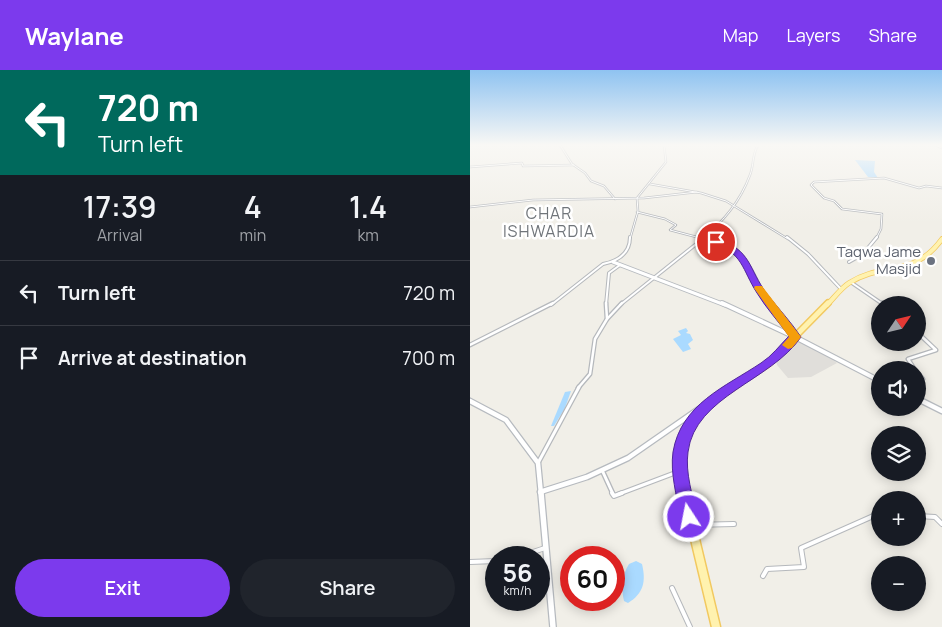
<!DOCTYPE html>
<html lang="en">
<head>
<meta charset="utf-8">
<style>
	:root { --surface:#171b24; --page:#20242c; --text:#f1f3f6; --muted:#9ea1a6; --line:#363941; --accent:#7c3aed }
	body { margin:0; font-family:Manrope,sans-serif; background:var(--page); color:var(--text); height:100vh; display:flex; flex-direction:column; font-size:19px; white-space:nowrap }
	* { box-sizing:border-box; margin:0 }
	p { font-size:16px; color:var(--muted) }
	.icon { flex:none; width:28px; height:28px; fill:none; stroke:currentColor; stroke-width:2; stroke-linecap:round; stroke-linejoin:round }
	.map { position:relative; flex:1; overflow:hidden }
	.side { display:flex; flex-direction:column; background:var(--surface); width:470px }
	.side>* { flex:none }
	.guide { background:#00695c; color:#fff; overflow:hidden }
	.needle { width:32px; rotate:55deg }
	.tools { position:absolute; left:401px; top:226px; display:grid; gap:10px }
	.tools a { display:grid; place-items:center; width:55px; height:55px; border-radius:50%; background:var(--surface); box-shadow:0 2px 12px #0003; font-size:25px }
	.speed { position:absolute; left:15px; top:476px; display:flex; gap:10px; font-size:25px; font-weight:700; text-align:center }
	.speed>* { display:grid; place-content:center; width:65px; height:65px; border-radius:50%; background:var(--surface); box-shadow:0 2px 12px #0003; line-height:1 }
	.speed small { font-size:12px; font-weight:400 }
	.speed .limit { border:8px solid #d22; background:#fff; color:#111 }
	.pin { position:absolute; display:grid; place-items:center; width:42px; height:42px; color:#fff; margin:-21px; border:2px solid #fff; border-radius:50%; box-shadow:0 1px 5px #0007 }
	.me { position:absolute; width:55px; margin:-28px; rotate:349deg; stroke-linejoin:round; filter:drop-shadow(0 0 4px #0008) }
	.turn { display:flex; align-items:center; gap:18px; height:105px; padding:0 15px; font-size:22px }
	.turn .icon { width:65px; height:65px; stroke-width:2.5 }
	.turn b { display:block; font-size:35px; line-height:42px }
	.eta { display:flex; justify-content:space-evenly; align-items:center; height:85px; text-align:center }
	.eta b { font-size:30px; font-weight:600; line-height:35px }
	.cta { display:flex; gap:10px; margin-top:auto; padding:10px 15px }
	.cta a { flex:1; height:58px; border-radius:30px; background:var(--accent); color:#fff; font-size:20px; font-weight:600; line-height:58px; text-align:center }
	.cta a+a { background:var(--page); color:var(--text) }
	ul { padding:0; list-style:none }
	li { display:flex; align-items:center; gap:15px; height:65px; padding:0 15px; border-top:1px solid var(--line) }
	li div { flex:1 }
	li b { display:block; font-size:19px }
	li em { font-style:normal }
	header { display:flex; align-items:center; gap:30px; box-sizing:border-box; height:70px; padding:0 25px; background:var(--accent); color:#fff }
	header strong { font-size:24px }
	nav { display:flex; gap:28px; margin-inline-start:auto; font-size:18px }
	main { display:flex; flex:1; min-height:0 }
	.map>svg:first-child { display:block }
	.industrial { fill:#e0deda }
	.water { fill:#aadaff }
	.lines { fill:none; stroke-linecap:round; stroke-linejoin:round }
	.street-far4-casing { stroke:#b5b8bc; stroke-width:2.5 }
	.street-far3-casing { stroke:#b5b8bc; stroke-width:4 }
	.street-far2-casing { stroke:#b5b8bc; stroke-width:5 }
	.street-far1-casing { stroke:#b5b8bc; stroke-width:5.5 }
	.street-casing { stroke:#b5b8bc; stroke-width:6 }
	.secondary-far3-casing { stroke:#b6babf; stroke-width:5 }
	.secondary-far2-casing { stroke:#b6babf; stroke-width:6 }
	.secondary-far1-casing { stroke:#b6babf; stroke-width:7 }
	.secondary-casing { stroke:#b6babf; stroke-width:8 }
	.primary-far3-casing { stroke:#f2c960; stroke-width:5.5 }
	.primary-far2-casing { stroke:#f2c960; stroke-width:8 }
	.primary-far1-casing { stroke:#f2c960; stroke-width:9 }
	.primary-casing { stroke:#f2c960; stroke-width:11 }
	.street-far4 { stroke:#fff; stroke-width:1 }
	.street-far3 { stroke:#fff; stroke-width:2 }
	.street-far2 { stroke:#fff; stroke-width:2.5 }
	.street-far1 { stroke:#fff; stroke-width:3 }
	.street { stroke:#fff; stroke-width:4 }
	.secondary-far3 { stroke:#fff; stroke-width:3 }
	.secondary-far2 { stroke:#fff; stroke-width:4 }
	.secondary-far1 { stroke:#fff; stroke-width:4.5 }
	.secondary { stroke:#fff; stroke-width:5.5 }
	.primary-far3 { stroke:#fff2af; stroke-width:4 }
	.primary-far2 { stroke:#fff2af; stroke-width:5 }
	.primary-far1 { stroke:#fff2af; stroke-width:6 }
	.primary { stroke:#fff2af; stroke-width:8 }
	.route { fill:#7c3aed; stroke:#51269a }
	.slow { fill:#f59e0b }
	.worship-dot { fill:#6b7280; stroke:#fff; stroke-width:2 }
	.labels { text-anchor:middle; stroke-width:5; stroke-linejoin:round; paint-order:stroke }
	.far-worship-label { font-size:15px; fill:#5b616d; stroke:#fff; text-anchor:end }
	.far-quarter-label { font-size:16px; letter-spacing:1px; fill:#70757a; stroke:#fff }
</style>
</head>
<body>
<header>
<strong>Waylane</strong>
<nav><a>Map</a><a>Layers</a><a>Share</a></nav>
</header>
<main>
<section class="side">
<div class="guide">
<div class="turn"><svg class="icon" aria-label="left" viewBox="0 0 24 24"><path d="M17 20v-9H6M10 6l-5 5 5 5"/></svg><div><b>720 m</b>Turn left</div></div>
</div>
<div class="eta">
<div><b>17:39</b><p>Arrival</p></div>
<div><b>4</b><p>min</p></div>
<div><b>1.4</b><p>km</p></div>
</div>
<ul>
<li><svg class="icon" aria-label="left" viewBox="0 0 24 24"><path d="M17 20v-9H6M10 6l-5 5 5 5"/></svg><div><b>Turn left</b></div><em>720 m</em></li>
<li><svg class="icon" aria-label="arrive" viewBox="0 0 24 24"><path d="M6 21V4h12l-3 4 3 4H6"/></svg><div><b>Arrive at destination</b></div><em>700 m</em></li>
</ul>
<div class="cta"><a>Exit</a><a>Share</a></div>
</section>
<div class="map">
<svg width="472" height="557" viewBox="0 0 472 557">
	<rect width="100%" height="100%" fill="#f1efe8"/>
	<!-- industrial -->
	<path class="industrial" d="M327,269L356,284L367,293L341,307L318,308L307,295L306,290Z"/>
	<!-- water -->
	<g class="water">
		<path d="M385,90L405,91L404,102L408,108L398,107Z"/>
		<path d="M216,258L218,261L216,263L220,264L223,270L218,274L221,279L213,282L203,269L211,265L208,261Z"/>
		<path d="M101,321L95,338L84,356H81L95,322Z"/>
		<path d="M166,491L172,494C176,511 174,523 158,533L154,531C151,519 152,505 159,494Z"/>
	</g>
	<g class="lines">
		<!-- street-far4 casing -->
		<g class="street-far4-casing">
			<g id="street-far4">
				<path d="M90,75L102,94L115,103L121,111L134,116L145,129"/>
				<path d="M465,75L472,78"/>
				<path d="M0,97L52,93L53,96L104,95"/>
				<path d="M180,114L231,123L256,131L318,169"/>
				<path d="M0,137L63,130L174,128L227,122"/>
				<path d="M167,142L195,149L206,155L200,160L234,169"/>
				<path d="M160,169L168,141L167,128L196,92L194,75"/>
				<path d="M233,169C254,150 270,132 280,105C284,95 282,85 288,75"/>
				<path d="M406,169L411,159L412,144L372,139L364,131L354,128L341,115L344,112L414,108L449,118L456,116L472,118"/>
			</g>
		</g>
		<!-- street-far3 casing -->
		<g class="street-far3-casing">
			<g id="street-far3">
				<path d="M229,167C239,170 253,171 262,177C281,189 287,217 301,235"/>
				<path d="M317,167L338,184L371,219"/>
				<path d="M379,192L393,184L407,167"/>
				<path d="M382,213L414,235"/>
				<path d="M81,235L133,194C148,191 160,184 160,167"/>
				<path d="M136,235L139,203L150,195"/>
				<path d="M150,235L235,167"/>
			</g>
		</g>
		<!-- street-far2 casing -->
		<g class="street-far2-casing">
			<g id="street-far2">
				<path d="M300,233L325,266"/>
				<path d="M412,233L414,235"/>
				<path d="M137,249L152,233"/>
				<path d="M0,275L83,233"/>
				<path d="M445,300L438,289L466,280L448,263"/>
				<path d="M448,303L453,309L448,313"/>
				<path d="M108,318L120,304L125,269L137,249L136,233"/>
			</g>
		</g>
		<!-- street-far1 casing -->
		<g class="street-far1-casing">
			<g id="street-far1">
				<path d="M68,393L109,317"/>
				<path d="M132,400L143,424"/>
				<path d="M149,424L210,401"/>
			</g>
		</g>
		<!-- street casing -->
		<g class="street-casing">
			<g id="street">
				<path d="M142,423L144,426L152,423"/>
				<path d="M448,446L465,447L472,454"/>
				<path d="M222,455L264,454"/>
				<path d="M45,488L75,478"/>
				<path d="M0,492L26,491"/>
				<path d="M293,506L297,499L334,497L331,478L410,443"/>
				<path d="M202,518L220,557"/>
			</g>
		</g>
		<!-- secondary-far3 casing -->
		<g class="secondary-far3-casing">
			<path id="secondary-far3" d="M143,192L255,235"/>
		</g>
		<!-- secondary-far2 casing -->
		<g class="secondary-far2-casing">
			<path id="secondary-far2" d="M252,233L325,267L410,311"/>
		</g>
		<!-- secondary-far1 casing -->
		<g class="secondary-far1-casing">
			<g id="secondary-far1">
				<path d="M448,329L472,341"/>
				<path d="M0,331L36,350L68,393L71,424"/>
				<path d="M70,422L117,407L158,388L230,338"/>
			</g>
		</g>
		<!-- secondary casing -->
		<g class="secondary-casing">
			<path id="secondary" d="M71,423L83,557"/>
		</g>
		<!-- primary-far3 casing -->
		<g class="primary-far3-casing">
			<path id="primary-far3" d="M357,235C364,228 371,218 379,213C413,191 443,209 472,169"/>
		</g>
		<!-- primary-far2 casing -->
		<g class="primary-far2-casing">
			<path id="primary-far2" d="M261,318L298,294L358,233"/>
		</g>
		<!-- primary-far1 casing -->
		<g class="primary-far1-casing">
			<path id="primary-far1" d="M214,424C208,391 209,362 234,337C241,329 254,323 263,317"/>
		</g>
		<!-- primary casing -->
		<g class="primary-casing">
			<path id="primary" d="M214,423L246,557"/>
		</g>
		<!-- street-far4 -->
		<use href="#street-far4" class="street-far4"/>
		<!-- street-far3 -->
		<use href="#street-far3" class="street-far3"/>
		<!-- street-far2 -->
		<use href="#street-far2" class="street-far2"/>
		<!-- street-far1 -->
		<use href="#street-far1" class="street-far1"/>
		<!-- street -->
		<use href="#street" class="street"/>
		<!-- secondary-far3 -->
		<use href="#secondary-far3" class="secondary-far3"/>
		<!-- secondary-far2 -->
		<use href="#secondary-far2" class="secondary-far2"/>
		<!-- secondary-far1 -->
		<use href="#secondary-far1" class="secondary-far1"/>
		<!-- secondary -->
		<use href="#secondary" class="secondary"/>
		<!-- primary-far3 -->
		<use href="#primary-far3" class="primary-far3"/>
		<!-- primary-far2 -->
		<use href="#primary-far2" class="primary-far2"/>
		<!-- primary-far1 -->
		<use href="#primary-far1" class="primary-far1"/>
		<!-- primary -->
		<use href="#primary" class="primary"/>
	</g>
	<!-- sky -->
	<linearGradient id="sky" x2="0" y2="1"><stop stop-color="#8fc3f1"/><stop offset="0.49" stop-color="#f9f8f5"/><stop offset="1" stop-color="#f9f8f5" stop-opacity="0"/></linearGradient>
	<rect width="472" height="153" fill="url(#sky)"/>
	<!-- route -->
	<path class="route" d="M246,169C282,179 278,199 297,224C308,238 321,252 331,267C301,311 225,326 218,382C215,403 223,426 227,447L225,453L219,455L213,453L210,447C207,426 200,403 203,382C211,334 255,317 291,293C302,286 310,275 319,266C309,252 296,238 287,223C272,200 273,182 243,174V170Z"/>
	<!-- slow -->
	<path class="slow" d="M285,216H292L331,267L322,278L318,279L312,275L319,267L284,218Z"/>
	<!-- markers -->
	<circle class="worship-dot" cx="461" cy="191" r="5"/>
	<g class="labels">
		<!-- far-worship labels -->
		<g class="far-worship-label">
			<text x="451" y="187">Taqwa Jame<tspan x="451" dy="17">Masjid</tspan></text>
		</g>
		<!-- far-quarter labels -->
		<g class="far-quarter-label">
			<text x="79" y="149">CHAR<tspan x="79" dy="18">ISHWARDIA</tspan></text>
		</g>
	</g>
</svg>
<div class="tools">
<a><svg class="needle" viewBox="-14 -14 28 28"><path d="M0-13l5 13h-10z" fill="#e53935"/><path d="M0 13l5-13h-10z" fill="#9ea1a6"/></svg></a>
<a><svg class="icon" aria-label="sound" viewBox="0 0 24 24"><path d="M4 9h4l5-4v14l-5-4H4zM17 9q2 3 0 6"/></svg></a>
<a><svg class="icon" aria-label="layers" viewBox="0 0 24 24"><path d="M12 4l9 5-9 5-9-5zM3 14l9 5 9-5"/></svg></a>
<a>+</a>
<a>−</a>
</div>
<div class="speed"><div>56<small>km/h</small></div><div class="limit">60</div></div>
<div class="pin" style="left:246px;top:172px;background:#d93025"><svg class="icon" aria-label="arrive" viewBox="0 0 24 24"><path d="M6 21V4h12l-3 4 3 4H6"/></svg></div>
<svg class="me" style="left:219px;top:447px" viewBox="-20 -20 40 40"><circle r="17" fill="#7c3aed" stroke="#fff" stroke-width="3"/><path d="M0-11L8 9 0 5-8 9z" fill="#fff"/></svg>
</div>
</main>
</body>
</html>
